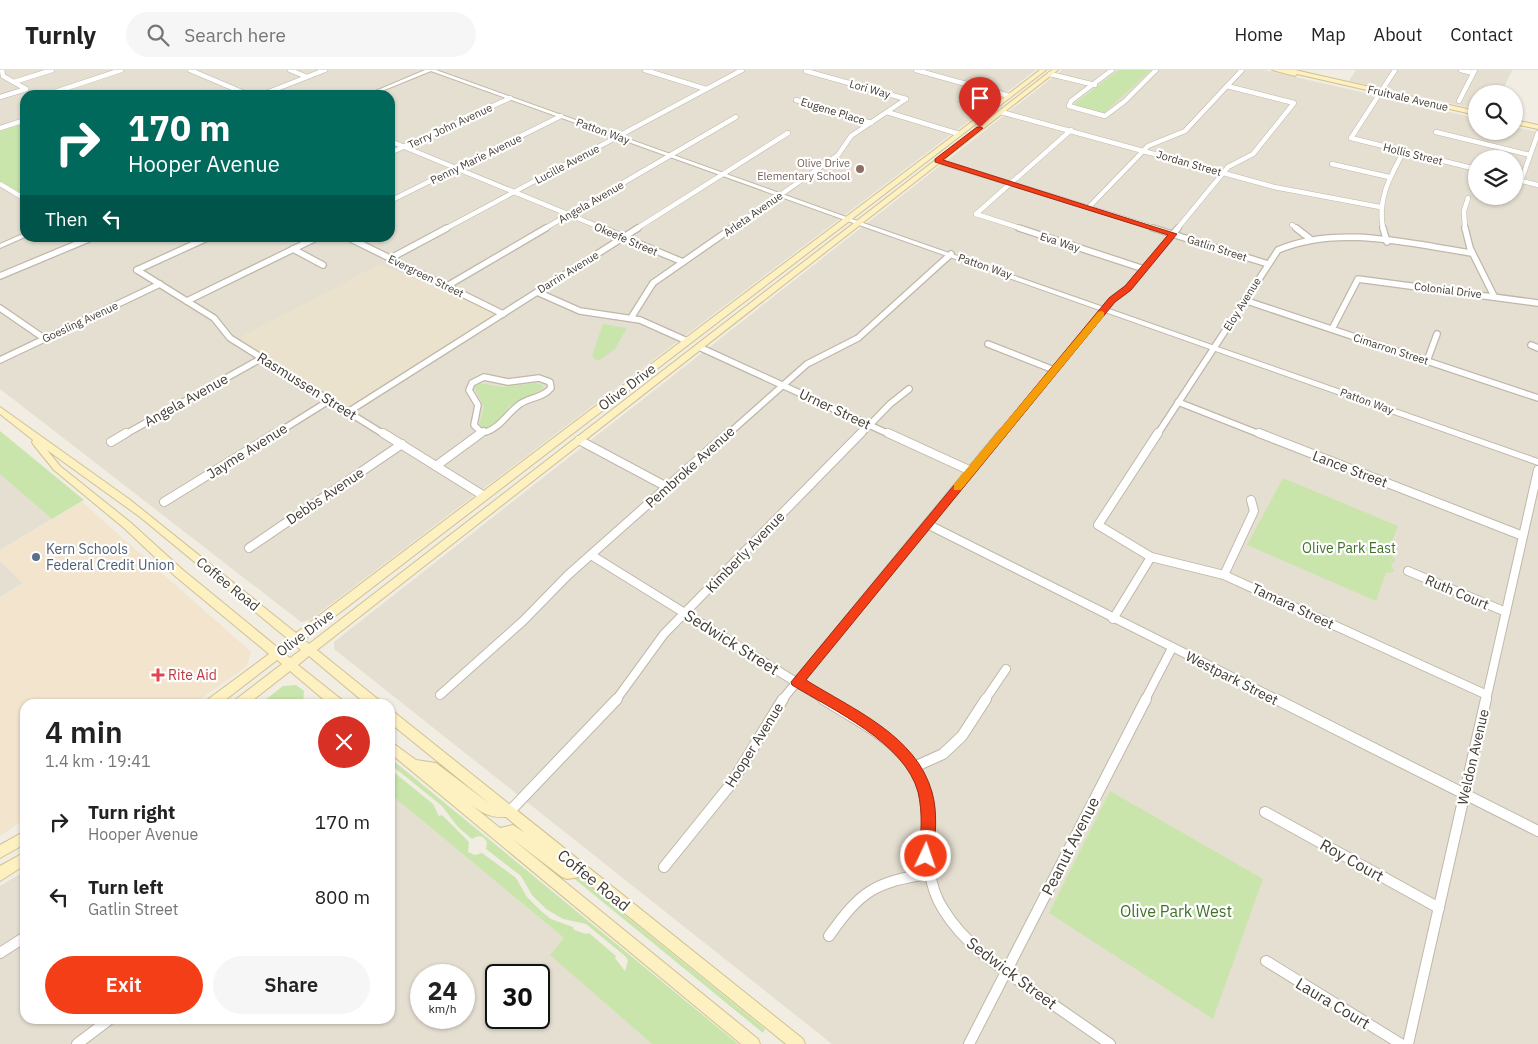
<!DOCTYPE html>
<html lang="en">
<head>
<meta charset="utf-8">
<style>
	:root { --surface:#fff; --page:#f6f6f6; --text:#222; --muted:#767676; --line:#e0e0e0; --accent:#f43e17 }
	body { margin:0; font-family:"IBM Plex Sans",sans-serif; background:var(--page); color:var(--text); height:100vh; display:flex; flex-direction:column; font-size:19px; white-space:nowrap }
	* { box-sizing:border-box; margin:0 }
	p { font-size:16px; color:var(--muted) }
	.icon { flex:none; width:28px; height:28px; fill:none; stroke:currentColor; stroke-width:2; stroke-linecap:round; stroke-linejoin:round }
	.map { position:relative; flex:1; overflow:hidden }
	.drawer { position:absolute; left:20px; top:629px; width:375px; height:325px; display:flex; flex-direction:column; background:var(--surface); border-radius:15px; box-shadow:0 1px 4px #0004 }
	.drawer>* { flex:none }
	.banner { position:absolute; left:20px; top:20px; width:375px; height:152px; border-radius:15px; box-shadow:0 1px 4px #0004; background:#00695c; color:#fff; overflow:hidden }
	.buttons { position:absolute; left:1468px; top:15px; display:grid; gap:10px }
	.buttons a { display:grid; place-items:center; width:55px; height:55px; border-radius:50%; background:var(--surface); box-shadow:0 1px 4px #0004; font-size:25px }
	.speed { position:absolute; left:410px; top:894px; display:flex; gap:10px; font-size:25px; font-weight:700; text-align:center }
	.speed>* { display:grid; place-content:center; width:65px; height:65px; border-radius:50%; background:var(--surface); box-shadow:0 1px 4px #0004; line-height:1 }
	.speed small { font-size:12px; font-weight:400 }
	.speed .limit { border:2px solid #111; border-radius:8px; background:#fff; color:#111 }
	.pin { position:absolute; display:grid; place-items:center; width:42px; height:42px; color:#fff; margin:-51px -21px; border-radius:50% 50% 50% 0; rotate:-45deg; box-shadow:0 0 5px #0007 }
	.pin .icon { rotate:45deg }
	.me { position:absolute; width:55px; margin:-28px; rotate:3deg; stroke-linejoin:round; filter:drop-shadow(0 0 4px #0008) }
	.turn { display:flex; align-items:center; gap:18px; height:105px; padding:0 25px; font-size:22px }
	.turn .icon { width:65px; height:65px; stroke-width:2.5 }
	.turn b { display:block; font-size:35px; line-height:42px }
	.then { display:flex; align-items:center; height:48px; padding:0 25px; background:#0003; gap:10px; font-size:19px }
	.round { display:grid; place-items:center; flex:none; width:52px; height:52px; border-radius:26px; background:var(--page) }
	.overview { display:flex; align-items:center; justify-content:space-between; height:85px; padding:0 25px }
	h1 { font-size:30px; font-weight:600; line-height:38px }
	.cta { display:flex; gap:10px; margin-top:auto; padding:10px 25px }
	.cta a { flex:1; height:58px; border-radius:30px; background:var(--accent); color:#fff; font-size:20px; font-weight:600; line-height:58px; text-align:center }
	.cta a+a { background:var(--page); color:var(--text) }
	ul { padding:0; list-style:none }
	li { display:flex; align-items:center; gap:15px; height:75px; padding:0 25px }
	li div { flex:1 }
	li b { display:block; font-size:19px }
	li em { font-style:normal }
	header { display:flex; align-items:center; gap:30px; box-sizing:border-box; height:70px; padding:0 25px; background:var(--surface); border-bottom:1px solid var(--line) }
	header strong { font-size:24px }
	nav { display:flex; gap:28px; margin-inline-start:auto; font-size:18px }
	.search { width:350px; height:45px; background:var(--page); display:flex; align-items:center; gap:12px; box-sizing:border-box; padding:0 18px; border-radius:28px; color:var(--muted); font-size:19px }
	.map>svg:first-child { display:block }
	.residential { fill:#e5dfd1; fill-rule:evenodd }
	.commercial { fill:#f3e4cd }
	.education { fill:#eae2cd }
	.green { fill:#c9e5ac }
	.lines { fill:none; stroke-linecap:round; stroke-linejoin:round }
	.minor-far3-casing { stroke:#bfb8a9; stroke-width:5.5 }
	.minor-far2-casing { stroke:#bfb8a9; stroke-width:8 }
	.minor-far1-casing { stroke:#bfb8a9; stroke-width:10 }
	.minor-casing { stroke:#bfb8a9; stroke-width:12 }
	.tertiary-casing { stroke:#bfb8a9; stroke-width:2 }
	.secondary-casing { stroke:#d0c193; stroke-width:2 }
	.minor-far3 { stroke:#fff; stroke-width:4.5 }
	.minor-far2 { stroke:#fff; stroke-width:5.5 }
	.minor-far1 { stroke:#fff; stroke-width:8 }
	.minor { stroke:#fff; stroke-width:10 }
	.tertiary { fill:#fff; fill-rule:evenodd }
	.secondary { fill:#fdf0c1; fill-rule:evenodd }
	.route { fill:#f43e17; stroke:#9f280f }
	.slow { fill:#f59e0b }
	.education-dot { fill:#8d6e63; stroke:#fff; stroke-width:2 }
	.service-dot { fill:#5c6f8a; stroke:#fff; stroke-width:2 }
	.health-dot { fill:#e0444e; stroke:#fff; stroke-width:2 }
	.labels { text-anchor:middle; stroke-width:4.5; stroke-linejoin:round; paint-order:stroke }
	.far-street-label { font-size:11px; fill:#423d33; stroke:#fff }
	.far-education-label { font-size:11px; fill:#785e54; stroke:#fff; text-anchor:end }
	.street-label { font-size:14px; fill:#423d33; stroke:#fff }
	.park-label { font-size:14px; fill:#427129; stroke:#fff }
	.service-label { font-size:14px; fill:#4e5e75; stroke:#fff; text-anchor:start }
	.health-label { font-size:14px; fill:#be3a42; stroke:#fff; text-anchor:start }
	.near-street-label { font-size:16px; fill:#423d33; stroke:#fff }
	.near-park-label { font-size:16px; fill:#427129; stroke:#fff }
</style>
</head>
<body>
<header>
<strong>Turnly</strong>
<div class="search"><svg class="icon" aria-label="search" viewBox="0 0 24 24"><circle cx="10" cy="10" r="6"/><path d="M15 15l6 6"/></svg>Search here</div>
<nav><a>Home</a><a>Map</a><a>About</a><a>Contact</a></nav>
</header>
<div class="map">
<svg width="1538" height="974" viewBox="0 0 1538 974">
	<rect width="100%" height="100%" fill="#f1ede3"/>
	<!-- residential -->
	<g class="residential">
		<path d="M0,0H1036L310,550L301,552L0,319ZM25,25H390V168H25Z"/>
		<path d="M1062,0H1264L1476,48V61H1514V57L1538,62V974H832L334,579V572ZM1476,89H1514V126H1476Z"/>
		<path d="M1356,0H1512L1501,24H1476V39L1349,11Z"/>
		<path d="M0,403L52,449L0,480Z"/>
		<path d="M0,491L23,513L0,527Z"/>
		<path d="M390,724L564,868L551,885L652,974H0V816L25,801V949H390ZM421,905H464V948H421ZM496,905H539V948H496Z"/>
	</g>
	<!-- commercial -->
	<path class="commercial" d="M82,432L251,582L247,596L193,634H25V749L0,766V527L23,513L0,491V480Z"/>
	<!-- education -->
	<path class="education" d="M380,194L500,245L347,342L233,271Z"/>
	<!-- green -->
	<g class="green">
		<path d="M1119,0H1151L1104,43H1100L1073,35Z"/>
		<path d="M25,52V126L0,111V60Z"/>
		<path d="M603,254L627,258L615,279L598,291L592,286Z"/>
		<path d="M478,313L503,317L536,313L542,315L544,318L508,337L498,353L492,358L484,359L479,355L484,337L474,317Z"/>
		<path d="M0,361L84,430L52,449L0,404Z"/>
		<path d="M1283,408L1398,456L1388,482L1396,490L1391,494L1394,502L1386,503L1376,531L1247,475Z"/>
		<path d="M296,615L304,621L303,633L260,634L283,616Z"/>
		<path d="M390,688L738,974H652L550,885L564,868L390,724V699L433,734L439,746L442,745L469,772L468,782L475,785L482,783L516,808L527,827L541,841L551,849L573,857L574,860L586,864L589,863L616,886L615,888L625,901L628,890L625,886L586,854L563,849L546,839L532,825L521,806L486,779L487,772L483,767L478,766L472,769L458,757L442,736L390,694Z"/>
		<path d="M1110,721L1263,809L1213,949L1049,843Z"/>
		<path d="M541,777L765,959L763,963L538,779Z"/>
	</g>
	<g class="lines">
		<!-- minor-far3 casing -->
		<g class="minor-far3-casing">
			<g id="minor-far3">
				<path d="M2,0L3,6L26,19"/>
				<path d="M190,0L249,25"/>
				<path d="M290,0L307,7"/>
				<path d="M645,0L706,19"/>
				<path d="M916,0L1009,26"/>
				<path d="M1112,0L1071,31L1069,36L1105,46L1125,31L1156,0"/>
				<path d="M1395,0L1351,68L1476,99"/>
				<path d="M1461,0L1473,3"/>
				<path d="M806,1L906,29"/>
				<path d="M1050,4L1095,15"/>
				<path d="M14,12L52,0"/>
				<path d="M46,25L121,0"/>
				<path d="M261,25L325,0"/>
				<path d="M0,27L26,19"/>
				<path d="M796,30L871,53"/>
				<path d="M1459,31L1475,0"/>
				<path d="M887,42L959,64"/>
				<path d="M1001,42L1274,117L1380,137"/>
				<path d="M0,58L25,50"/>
				<path d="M1436,62L1530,85"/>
				<path d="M390,71L604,159"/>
				<path d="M390,83L510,28"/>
				<path d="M938,91L1157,159"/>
				<path d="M1332,94L1389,107"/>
				<path d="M1514,109L1538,115"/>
				<path d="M1521,111L1538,63"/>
				<path d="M0,114L25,129"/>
				<path d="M390,131L561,46"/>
				<path d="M1089,137L1148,76L1185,61L1242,0"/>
				<path d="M976,144L1023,159"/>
				<path d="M976,144L1071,60"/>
				<path d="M1292,155L1298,159"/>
				<path d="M445,159L742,0"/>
				<path d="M544,159L736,47"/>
				<path d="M636,159L788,63"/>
				<path d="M731,159L838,85L851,66L906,29"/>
				<path d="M1177,159L1228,97L1253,84L1294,33L1227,16"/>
				<path d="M1383,159C1377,129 1390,107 1404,81"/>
				<path d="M1465,159L1464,141L1468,128"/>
			</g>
		</g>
		<!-- minor-far2 casing -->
		<g class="minor-far2-casing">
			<g id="minor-far2">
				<path d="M601,158L683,192"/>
				<path d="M1019,158L1144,199"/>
				<path d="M1153,158L1268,194"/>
				<path d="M1296,158L1309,168"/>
				<path d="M1383,158L1387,172"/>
				<path d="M1465,158L1470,178L1494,226"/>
				<path d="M349,168L503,244"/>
				<path d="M293,179L323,195"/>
				<path d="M391,188L447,158"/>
				<path d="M137,200L214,248L230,268L385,365"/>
				<path d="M137,200L207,168"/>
				<path d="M0,206L91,168"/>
				<path d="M447,216L546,158"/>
				<path d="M537,222L580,241L640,250L687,271"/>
				<path d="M1244,230L1538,328"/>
				<path d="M187,231L316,168"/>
				<path d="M0,238L45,269"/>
				<path d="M631,248L653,213L732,158"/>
				<path d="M1332,259L1358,209L1538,233"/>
				<path d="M988,274L1054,300"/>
				<path d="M1531,275L1538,278"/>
				<path d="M699,277L891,365"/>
				<path d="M0,290L160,214"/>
				<path d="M1427,291L1437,264"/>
				<path d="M484,307L508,312L539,308L550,312L551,318C543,328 530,327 520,334C507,343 501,357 486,362L480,361L474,355L478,335L469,320L472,313Z"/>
				<path d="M1178,332L1262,365"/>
				<path d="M348,342L638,158"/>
				<path d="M124,365L262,288"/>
				<path d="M274,365L330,330"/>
				<path d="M479,365L484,361"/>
				<path d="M727,365L807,294L858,268L951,184"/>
				<path d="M860,365L890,334L909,319"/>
				<path d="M1001,365L1112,230L1128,218L1178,158"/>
				<path d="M1157,365L1278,180C1338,154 1410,174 1472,183"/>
			</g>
		</g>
		<!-- minor-far1 casing -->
		<g class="minor-far1-casing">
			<g id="minor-far1">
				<path d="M383,363L484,426"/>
				<path d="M888,363L971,401"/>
				<path d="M1158,363L1098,455L1151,487L1224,505L1487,625"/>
				<path d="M1259,363L1523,466"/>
				<path d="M579,370L667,417"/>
				<path d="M111,372L126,363"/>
				<path d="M436,396L481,363"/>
				<path d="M164,432L276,363"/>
				<path d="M927,454L1278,630"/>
				<path d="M249,478L402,374"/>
				<path d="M591,485L825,630"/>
				<path d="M1408,501L1506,542"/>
				<path d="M1224,505L1254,441L1251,430"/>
				<path d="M1113,549L1151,487"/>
				<path d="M440,625L523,551L568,505L728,363"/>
				<path d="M616,630L664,564L861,363"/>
				<path d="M782,630L1002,363"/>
				<path d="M985,630L1006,599"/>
				<path d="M1145,630L1172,578"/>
				<path d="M1486,630L1538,400"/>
			</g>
		</g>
		<!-- minor casing -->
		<g class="minor-casing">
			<g id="minor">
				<path d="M823,629C871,659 929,684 929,751C929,783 925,810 943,839C966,877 1005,901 1041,926C1064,942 1087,958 1110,974"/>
				<path d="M1276,629L1538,761"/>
				<path d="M914,697L943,684L962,666L986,629"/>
				<path d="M510,741L617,629"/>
				<path d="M1265,742L1439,838"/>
				<path d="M664,797L731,714L783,629"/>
				<path d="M829,866C860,822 875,811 929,804"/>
				<path d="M0,883L25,867"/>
				<path d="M1266,891L1401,974"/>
				<path d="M77,974L110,949"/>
				<path d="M969,974L1146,629"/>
				<path d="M1408,974L1486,629"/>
			</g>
		</g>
		<!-- tertiary casing -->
		<g class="tertiary-casing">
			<g id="tertiary">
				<path d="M425,0H436L849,148L1538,389V395L845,150L431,1L372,25H366Z"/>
				<path d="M25,163V167L0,178V174Z"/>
			</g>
		</g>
		<!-- secondary casing -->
		<g class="secondary-casing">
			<g id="secondary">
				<path d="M1040,0H1046L304,570L309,574L1052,0H1058L317,580L379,630L381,634H366L309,586L298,595L342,630L344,634H329L290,601L248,634H233L235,630L282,594L277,590L220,634H205L207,630L269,584L175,506L124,458L54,400L33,374L32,372L33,370L0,344V337L129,429L296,563ZM47,380L140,447L288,569L277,577L183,500L130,452L60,396ZM296,576L301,580L290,588L285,584Z"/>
				<path d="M1272,0H1295L1476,41V45L1297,4L1295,6Z"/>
				<path d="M1514,50L1538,55V59L1514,54Z"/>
				<path d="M390,641L394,642L803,969L805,974H786L580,807L567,809L562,807L511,768L758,969L760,974H741L390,683V671L416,690L436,693L490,734L390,653ZM469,733C482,743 489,748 506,747L525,763L513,755L500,758Z"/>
				<path d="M25,761V774L0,788V775Z"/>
				<path d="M25,782V795L0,811V796Z"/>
			</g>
		</g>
		<!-- minor-far3 -->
		<use href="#minor-far3" class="minor-far3"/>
		<!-- minor-far2 -->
		<use href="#minor-far2" class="minor-far2"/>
		<!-- minor-far1 -->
		<use href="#minor-far1" class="minor-far1"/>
		<!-- minor -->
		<use href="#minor" class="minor"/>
		<!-- tertiary -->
		<use href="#tertiary" class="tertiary"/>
		<!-- secondary -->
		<use href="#secondary" class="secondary"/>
	</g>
	<!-- route -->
	<path class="route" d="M977,57L983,58L943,90L1177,164L1131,220L1115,232L806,610C852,639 916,665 932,722C938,743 935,765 934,786L932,792L926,794L921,792L919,786C921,765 923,743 918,722C905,673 833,640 792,615L791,612L1109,228L1125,216L1168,165L935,92V89Z"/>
	<!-- slow -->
	<path class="slow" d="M1101,241L1104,242V246L961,420H954V414L1098,242Z"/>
	<!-- markers -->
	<circle class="education-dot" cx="860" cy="99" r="5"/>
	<circle class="service-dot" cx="36" cy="487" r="5"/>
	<path class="health-dot" d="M155.5 597.5h5v5h5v5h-5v5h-5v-5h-5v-5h5z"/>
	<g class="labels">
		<!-- far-street labels -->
		<g class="far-street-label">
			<text transform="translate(870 19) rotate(16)" y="4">Lori Way</text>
			<text transform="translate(1408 28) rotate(13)" y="4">Fruitvale Avenue</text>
			<text transform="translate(833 41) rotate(17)" y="4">Eugene Place</text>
			<text transform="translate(450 56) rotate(-25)" y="4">Terry John Avenue</text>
			<text transform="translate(603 61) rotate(20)" y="4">Patton Way</text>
			<text transform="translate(1413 84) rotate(14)" y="4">Hollis Street</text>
			<text transform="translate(476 89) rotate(-26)" y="4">Penny Marie Avenue</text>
			<text transform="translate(1189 93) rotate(16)" y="4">Jordan Street</text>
			<text transform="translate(567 94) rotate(-28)" y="4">Lucille Avenue</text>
			<text transform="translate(591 132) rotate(-30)" y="4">Angela Avenue</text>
			<text transform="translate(753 144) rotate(-35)" y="4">Arleta Avenue</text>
			<text transform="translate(626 169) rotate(23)" y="4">Okeefe Street</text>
			<text transform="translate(1060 172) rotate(18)" y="4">Eva Way</text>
			<text transform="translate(1217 178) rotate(18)" y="4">Gatlin Street</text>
			<text transform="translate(985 196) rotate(19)" y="4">Patton Way</text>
			<text transform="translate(568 202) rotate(-32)" y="4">Darrin Avenue</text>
			<text transform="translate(426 206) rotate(26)" y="4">Evergreen Street</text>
			<text transform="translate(1448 220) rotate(7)" y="4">Colonial Drive</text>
			<text transform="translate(1242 234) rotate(-58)" y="4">Eloy Avenue</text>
			<text transform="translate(80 252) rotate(-25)" y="4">Goesling Avenue</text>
			<text transform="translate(1391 279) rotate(18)" y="4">Cimarron Street</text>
			<text transform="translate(1367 331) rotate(20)" y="4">Patton Way</text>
		</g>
		<!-- far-education labels -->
		<g class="far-education-label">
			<text x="850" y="97">Olive Drive<tspan x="850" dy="13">Elementary School</tspan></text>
		</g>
		<!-- street labels -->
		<g class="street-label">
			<text transform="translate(307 316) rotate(32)" y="5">Rasmussen Street</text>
			<text transform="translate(627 317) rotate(-37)" y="5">Olive Drive</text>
			<text transform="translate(186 330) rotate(-29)" y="5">Angela Avenue</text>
			<text transform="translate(835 339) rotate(25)" y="5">Urner Street</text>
			<text transform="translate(247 381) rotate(-32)" y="5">Jayme Avenue</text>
			<text transform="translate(690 397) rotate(-42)" y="5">Pembroke Avenue</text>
			<text transform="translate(1350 399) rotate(21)" y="5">Lance Street</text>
			<text transform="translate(325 426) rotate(-34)" y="5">Debbs Avenue</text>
			<text transform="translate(745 482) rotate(-46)" y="5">Kimberly Avenue</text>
			<text transform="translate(228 514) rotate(39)" y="5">Coffee Road</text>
			<text transform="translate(1457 522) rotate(23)" y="5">Ruth Court</text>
			<text transform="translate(1293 536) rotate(25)" y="5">Tamara Street</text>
			<text transform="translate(305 563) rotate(-37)" y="5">Olive Drive</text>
			<text transform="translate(1232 608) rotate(27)" y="5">Westpark Street</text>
			<text transform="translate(754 675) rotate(-58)" y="5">Hooper Avenue</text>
			<text transform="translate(1473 687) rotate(-77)" y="5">Weldon Avenue</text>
		</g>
		<!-- park labels -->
		<g class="park-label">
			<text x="1349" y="483">Olive Park East</text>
		</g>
		<!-- service labels -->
		<g class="service-label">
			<text x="46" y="484">Kern Schools<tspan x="46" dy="16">Federal Credit Union</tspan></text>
		</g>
		<!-- health labels -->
		<g class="health-label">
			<text x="168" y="610">Rite Aid</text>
		</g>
		<!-- near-street labels -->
		<g class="near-street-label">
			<text transform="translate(732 572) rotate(32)" y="6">Sedwick Street</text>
			<text transform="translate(1070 776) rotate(-63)" y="6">Peanut Avenue</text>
			<text transform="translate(1352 790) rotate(29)" y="6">Roy Court</text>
			<text transform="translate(594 810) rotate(39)" y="6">Coffee Road</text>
			<text transform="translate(1012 903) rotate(37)" y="6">Sedwick Street</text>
			<text transform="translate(1333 933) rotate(31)" y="6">Laura Court</text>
		</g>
		<!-- near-park labels -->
		<g class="near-park-label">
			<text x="1176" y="847">Olive Park West</text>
		</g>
	</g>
</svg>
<div class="buttons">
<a><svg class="icon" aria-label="search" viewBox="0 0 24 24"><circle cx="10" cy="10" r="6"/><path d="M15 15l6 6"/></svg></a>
<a><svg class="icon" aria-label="layers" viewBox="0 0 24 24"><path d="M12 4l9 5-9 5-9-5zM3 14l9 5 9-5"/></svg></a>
</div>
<div class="speed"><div>24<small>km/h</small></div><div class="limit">30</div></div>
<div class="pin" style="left:980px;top:58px;background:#d93025"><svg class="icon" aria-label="arrive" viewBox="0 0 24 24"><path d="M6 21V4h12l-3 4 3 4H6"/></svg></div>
<svg class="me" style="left:926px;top:786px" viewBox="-20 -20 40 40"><circle r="17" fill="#f43e17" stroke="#fff" stroke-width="3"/><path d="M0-11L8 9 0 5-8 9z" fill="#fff"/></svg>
<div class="banner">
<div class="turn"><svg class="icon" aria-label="right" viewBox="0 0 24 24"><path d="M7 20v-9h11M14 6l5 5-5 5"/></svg><div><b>170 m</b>Hooper Avenue</div></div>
<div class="then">Then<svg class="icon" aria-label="left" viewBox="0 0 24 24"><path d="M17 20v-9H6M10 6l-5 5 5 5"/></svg></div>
</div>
<section class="drawer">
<div class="overview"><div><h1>4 min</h1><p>1.4 km · 19:41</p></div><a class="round" style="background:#d93025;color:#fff"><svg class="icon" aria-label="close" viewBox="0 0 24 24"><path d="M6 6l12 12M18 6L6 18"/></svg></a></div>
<ul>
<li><svg class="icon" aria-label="right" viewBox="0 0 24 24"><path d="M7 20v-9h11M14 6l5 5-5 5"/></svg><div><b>Turn right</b><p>Hooper Avenue</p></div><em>170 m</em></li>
<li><svg class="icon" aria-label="left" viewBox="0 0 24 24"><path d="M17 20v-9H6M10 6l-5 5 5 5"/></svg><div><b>Turn left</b><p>Gatlin Street</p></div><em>800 m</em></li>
</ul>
<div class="cta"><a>Exit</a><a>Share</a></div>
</section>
</div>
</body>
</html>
